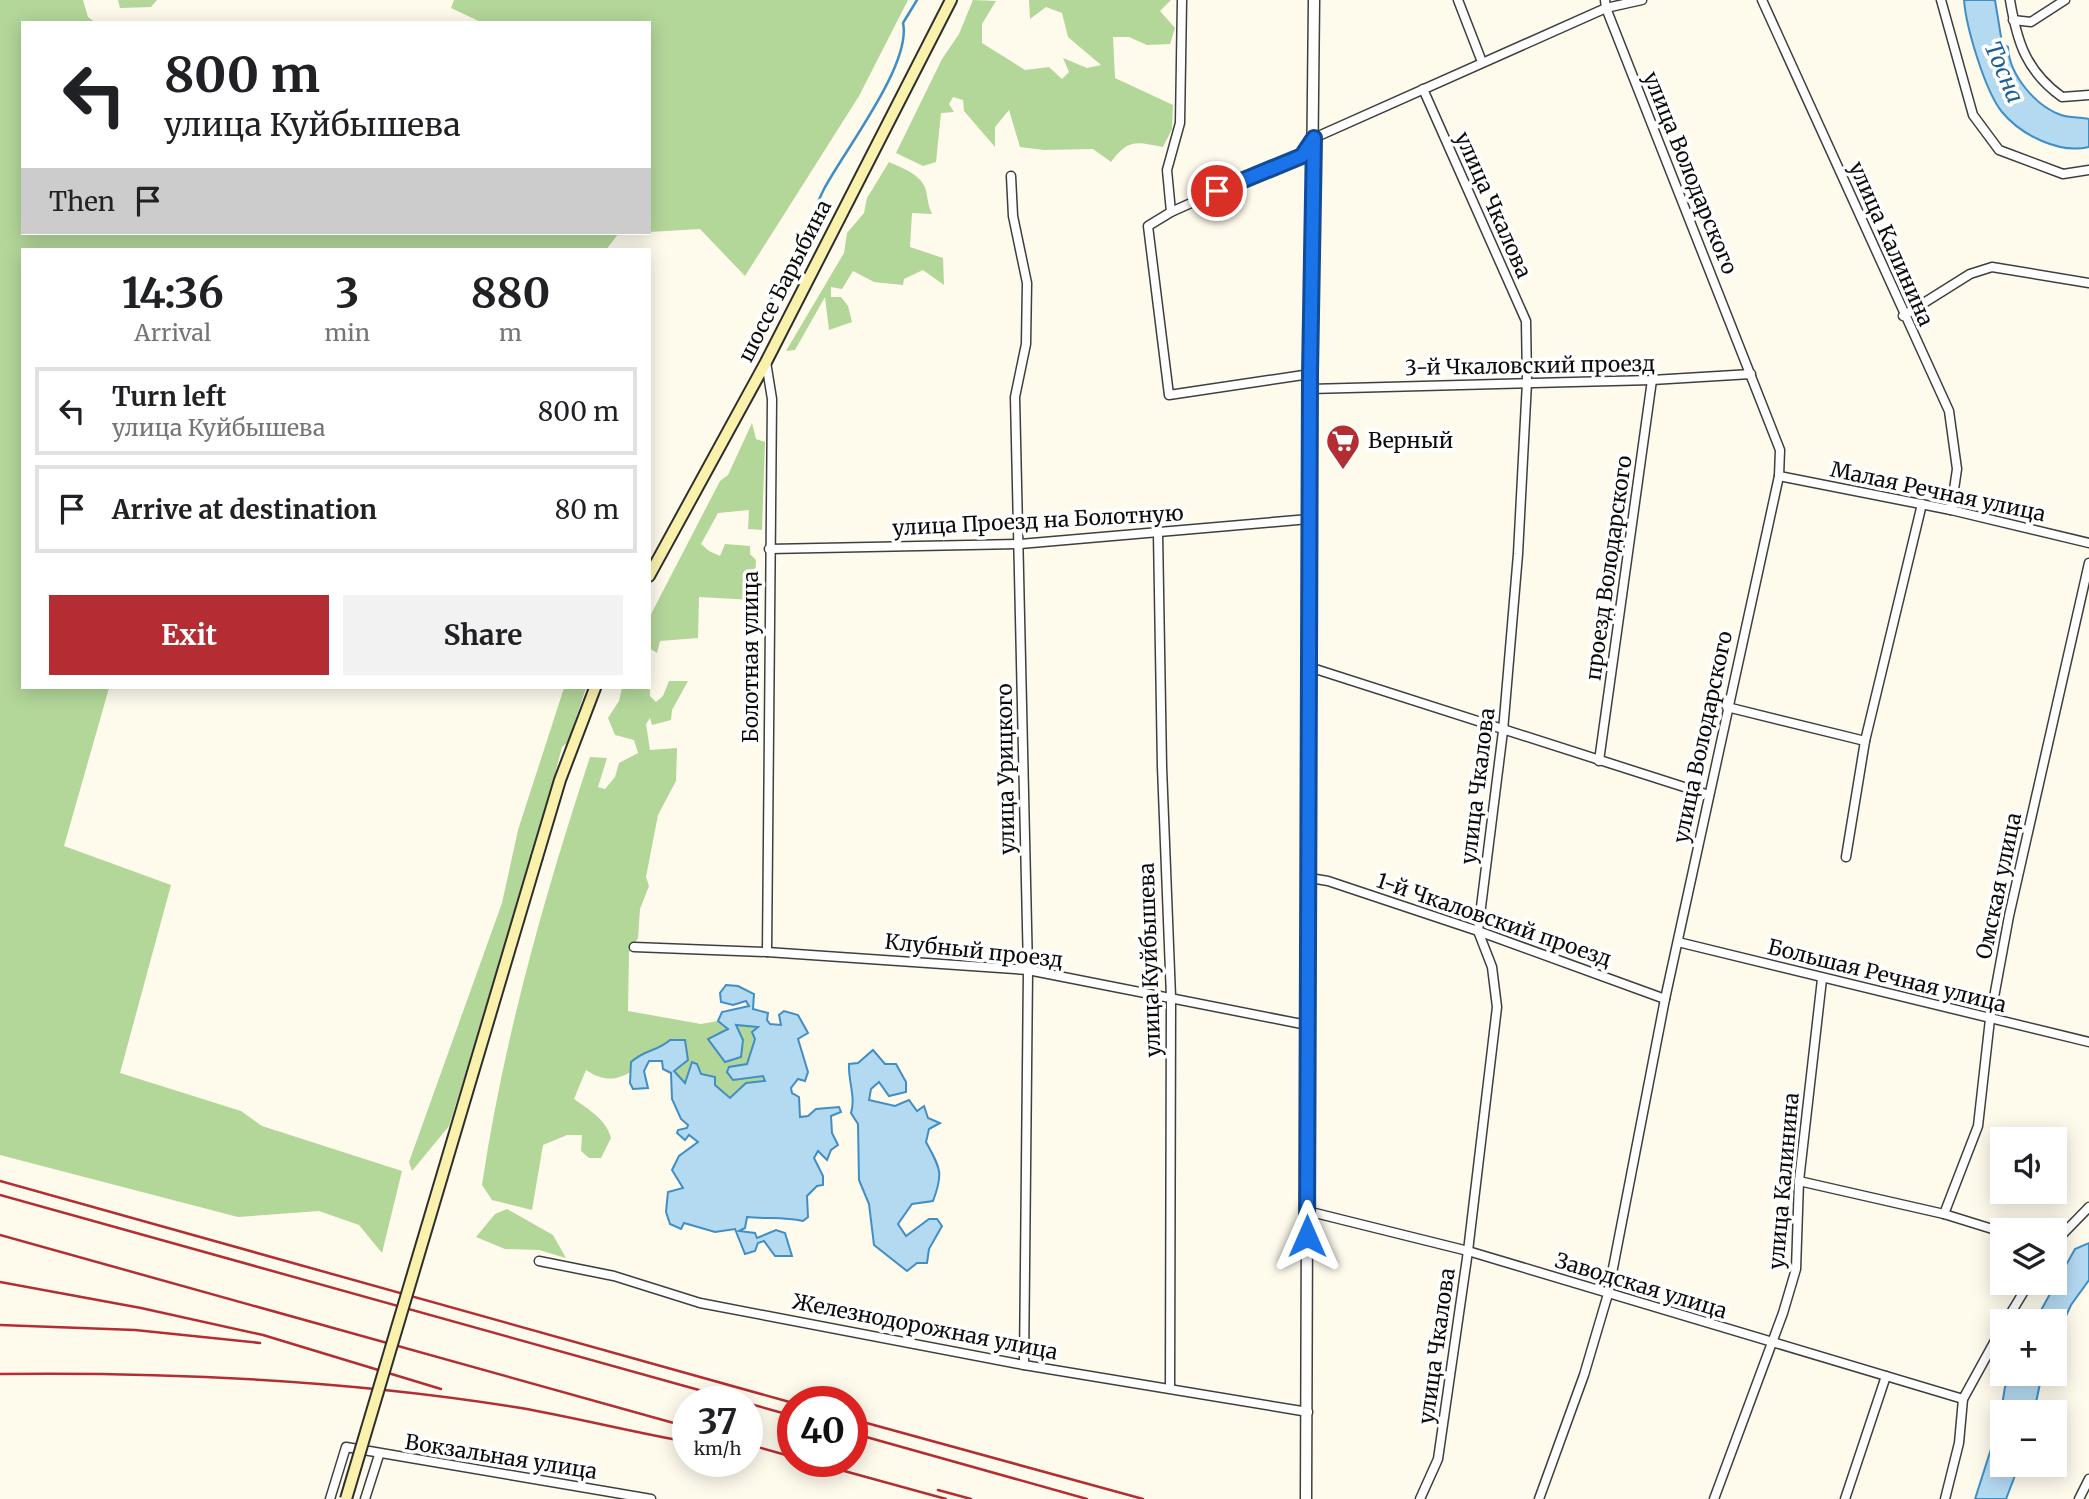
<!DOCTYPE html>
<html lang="en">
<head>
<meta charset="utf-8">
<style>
	:root { --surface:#fff; --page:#f2f2f2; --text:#202124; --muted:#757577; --line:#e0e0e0; --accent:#b32d32 }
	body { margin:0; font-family:Merriweather,serif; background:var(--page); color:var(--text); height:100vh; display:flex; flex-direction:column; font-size:26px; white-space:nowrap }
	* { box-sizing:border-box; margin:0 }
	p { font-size:23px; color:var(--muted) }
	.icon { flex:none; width:38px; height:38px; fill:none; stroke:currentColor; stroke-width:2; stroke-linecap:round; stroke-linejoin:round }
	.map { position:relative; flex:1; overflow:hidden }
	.details { position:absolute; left:21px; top:248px; width:630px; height:441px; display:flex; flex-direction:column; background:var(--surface); border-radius:0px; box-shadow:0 4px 18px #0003 }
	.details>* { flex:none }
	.guide { position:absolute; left:21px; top:21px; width:630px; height:214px; border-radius:0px; box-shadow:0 4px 18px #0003; background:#fff; color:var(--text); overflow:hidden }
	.controls { position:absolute; left:1990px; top:1127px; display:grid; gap:14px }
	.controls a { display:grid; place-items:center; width:77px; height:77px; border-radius:0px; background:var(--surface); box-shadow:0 4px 18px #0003; font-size:35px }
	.speed { position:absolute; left:672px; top:1386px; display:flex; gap:14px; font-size:35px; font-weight:700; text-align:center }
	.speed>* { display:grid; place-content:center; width:91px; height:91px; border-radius:50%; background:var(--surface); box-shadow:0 4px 18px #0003; line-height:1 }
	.speed small { font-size:18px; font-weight:400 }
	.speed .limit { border:10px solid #d22; background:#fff; color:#111 }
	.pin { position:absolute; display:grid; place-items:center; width:60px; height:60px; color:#fff; margin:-30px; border:4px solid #fff; border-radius:50%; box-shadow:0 2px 7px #0007 }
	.me { position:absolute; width:77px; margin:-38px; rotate:0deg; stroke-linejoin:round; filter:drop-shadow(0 0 5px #0008) }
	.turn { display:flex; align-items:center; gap:24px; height:147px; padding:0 28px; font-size:32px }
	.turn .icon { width:91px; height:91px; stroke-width:2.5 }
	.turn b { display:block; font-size:49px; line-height:60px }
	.then { display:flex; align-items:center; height:66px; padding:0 28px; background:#0003; gap:14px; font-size:26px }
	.eta { display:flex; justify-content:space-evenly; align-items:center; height:119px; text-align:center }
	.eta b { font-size:42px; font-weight:700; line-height:49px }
	.button { display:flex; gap:14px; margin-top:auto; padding:14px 28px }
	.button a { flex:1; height:80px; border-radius:0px; background:var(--accent); color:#fff; font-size:28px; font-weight:700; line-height:80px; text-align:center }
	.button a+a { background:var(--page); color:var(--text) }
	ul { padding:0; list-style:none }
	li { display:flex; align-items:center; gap:21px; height:88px; margin:0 14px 10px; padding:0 14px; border:4px solid var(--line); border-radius:0px }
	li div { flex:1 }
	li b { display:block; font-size:26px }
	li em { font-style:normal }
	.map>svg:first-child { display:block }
	.forest { fill:#b3d699 }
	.water { fill:#b4daf2; stroke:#408ec4; stroke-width:2 }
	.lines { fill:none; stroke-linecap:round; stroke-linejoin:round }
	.stream { stroke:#408ec4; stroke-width:2.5 }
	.minor-casing { stroke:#3f3f3f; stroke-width:11 }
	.tertiary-casing { stroke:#3f3f3f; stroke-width:13 }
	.secondary-casing { stroke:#2e2e2e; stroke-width:14 }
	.minor { stroke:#fff; stroke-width:8 }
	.tertiary { stroke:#fff; stroke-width:10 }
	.secondary { stroke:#faf2ac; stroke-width:10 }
	.rail { stroke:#b32d32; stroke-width:2.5 }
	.secondary-bridge-casing { stroke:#2e2e2e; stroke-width:14; stroke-linecap:butt }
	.secondary-bridge { stroke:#faf2ac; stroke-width:10 }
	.route-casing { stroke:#114b97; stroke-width:18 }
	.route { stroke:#1a73e8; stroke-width:12 }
	.labels { text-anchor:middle; stroke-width:7; stroke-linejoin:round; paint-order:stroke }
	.street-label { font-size:21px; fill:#0c0c0c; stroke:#fff }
	.poi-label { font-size:21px; fill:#0c0c0c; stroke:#fff; text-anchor:start }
	.water-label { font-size:23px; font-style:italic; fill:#1e6096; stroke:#fff }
</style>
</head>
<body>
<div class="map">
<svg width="2089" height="1499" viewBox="0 0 2089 1499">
	<rect width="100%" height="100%" fill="#fefbed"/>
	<!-- forest -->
	<g class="forest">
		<path d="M0,0H83L88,17L96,23H23V233H635L618,234L606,250H23V688H109L64,846L171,885L120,1073L241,1111L262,1126L402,1171L382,1253L359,1225L319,1211L238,1217L0,1155Z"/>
		<path d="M118,0H157L151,7L120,8Z"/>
		<path d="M454,0H908L859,96L745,276L700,229L649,232V23H483L451,8Z"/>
		<path d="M973,0L996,1L982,24V43L1025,70L1049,67L1062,79L1069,72L1063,58L1087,68L1101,65L1068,37L1062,13L1046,7L1030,19L1029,0H1171L1160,11L1175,28L1170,44L1147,45L1129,37H1113L1115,78L1173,105L1172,129L1163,147C1136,142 1129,138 1111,162L1093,149L1044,150L1020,147L1009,110L995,127V147L964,111L963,100L953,97L949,104L954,112L941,113L936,162L923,166L896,153L942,59L959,34Z"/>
		<path d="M889,162C902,168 923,175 926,191C928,200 928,205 932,214L912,213L910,247L943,258L944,285L923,270L904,279L903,285L874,282L853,271L842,289L831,287V297H841L848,306L852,322L829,330L825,297L795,350L786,351L844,253L847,233L864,213L867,198Z"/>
		<path d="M752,423L756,439L765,442L762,530L748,529L749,510L718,513L701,544L709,551L720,556L725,544L750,546V554L756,560L754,600L699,597L698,638L660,641L657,653L649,648V618L720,481L728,475Z"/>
		<path d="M649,660L650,696L656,702L663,696L669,681H688L672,710L671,720L652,725L650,718L646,724L650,750L677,748L676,781L658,815L646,877L649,886L640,909L638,938L629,952L628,1011L701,1024L718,1021L729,1028L708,1039L725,1062L736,1024L759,1027L747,1064L729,1067L733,1080L763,1076L766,1081L746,1083L730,1099L715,1085L685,1084L674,1071L688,1060L685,1040C676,1043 666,1045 659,1051C634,1069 617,1091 586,1070L574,1099C589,1110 606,1119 611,1138L601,1158H589L581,1151L582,1135H567L543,1145L532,1210L492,1200L482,1185C504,1038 544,897 590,757L607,758L598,787L605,789L615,777L619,763L638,753L634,740L615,735L608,718L619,701L622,688H649Z"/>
		<path d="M564,688H586L568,742L562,747L533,859L449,1126L412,1171L409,1162L502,903L518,830Z"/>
		<path d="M507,1209L553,1235L566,1258L539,1250L505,1249L476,1237L495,1214Z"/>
	</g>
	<!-- water -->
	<g class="water">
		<path d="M1964,0H1995L2002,43L2008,47C2009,74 2035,106 2061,115C2069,118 2080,117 2089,119V147C2059,154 2021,135 2002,112C1985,91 1966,27 1964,0Z"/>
		<path d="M726,985L738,986L754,994L753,1009L768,1013L767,1020L770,1024L781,1025L779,1015L784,1011L798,1015L808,1033L798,1039L808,1072L805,1081L798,1079L791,1088L792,1093L799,1097L800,1117L808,1116L816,1109L839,1107L841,1112L831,1116L832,1133L838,1145L831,1150L827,1160L818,1151L814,1158L823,1176V1185L817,1186L807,1196L808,1217L803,1221C784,1217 768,1219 747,1217L745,1228L739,1231L755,1233L757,1238L776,1230L785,1233L792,1256H775L764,1241L758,1243L755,1251L745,1254L735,1229L715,1232L684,1223L681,1229L670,1224L666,1212L668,1192L683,1188L672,1170L679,1156L698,1142L689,1135L685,1140L677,1133L678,1130L687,1128L688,1125L681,1119L672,1099L671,1073L663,1069L662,1061H649L644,1071L648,1088L633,1089L630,1083L631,1062C646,1049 658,1051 670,1040H685L688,1060L674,1071L685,1083L692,1062L697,1064L701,1074L715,1077V1085L730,1098L746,1083L765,1081L763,1076L733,1080L727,1072L729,1067L747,1064L755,1039L752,1032L758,1027L736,1025L743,1040L741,1057L725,1062L708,1039L728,1029L718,1021L722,1012L749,1006L746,1001L733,1005L721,1002L720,993Z"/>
		<path d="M873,1050L885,1064H896L906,1082V1092L889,1096L879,1082L871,1089L869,1100L895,1106L909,1100L917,1111L924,1106L928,1118L940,1123L929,1129L926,1142C940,1168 944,1172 933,1201L912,1204L898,1224L906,1236L929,1219H937L942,1226L929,1249L927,1263H917L907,1271L874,1245L869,1204L859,1180L858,1124L851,1113C856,1097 848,1081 849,1064L858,1063Z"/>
		<path d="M2089,1243V1280L2071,1305L2055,1340L2054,1321H2035L2075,1249Z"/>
		<path d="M2015,1374H2042L2034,1412H2002V1465H2019L2006,1499H1975L1999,1424L2005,1387Z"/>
	</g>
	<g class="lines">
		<!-- stream -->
		<path class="stream" d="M768,305C779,283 792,261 803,238C810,222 816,205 824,189C844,151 912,64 903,23L917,0"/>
		<!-- minor casing -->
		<g class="minor-casing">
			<g id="minor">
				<path d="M1458,0L1482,62"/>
				<path d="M1762,0L1949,411L1957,469L1951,510"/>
				<path d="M1941,0L1973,115L1999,150L2063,174L2089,170"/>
				<path d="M2010,0C2017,42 2026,71 2062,97L2089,95"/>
				<path d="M2013,20L2031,22L2065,0"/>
				<path d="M1011,176L1013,216L1027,283L1026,344L1015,397L1028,970L1024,1365"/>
				<path d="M1171,212L1167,170L1180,123L1182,0"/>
				<path d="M1903,316L1970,274L1992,267L2089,283"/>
				<path d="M766,362L772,399L767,952"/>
				<path d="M1310,374L1169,395L1148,226L1171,212L1285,161L1302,156L1314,138L1606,8L1642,0"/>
				<path d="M1310,389L1652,380L1751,374"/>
				<path d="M1779,476L1951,510L2089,543"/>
				<path d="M1158,533L1162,767L1171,997L1170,1387"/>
				<path d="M769,549L1020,544L1309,519"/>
				<path d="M1309,667L1709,795"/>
				<path d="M1727,707L1865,741"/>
				<path d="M1599,761L1652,380"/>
				<path d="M1846,857L1865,741L1922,504"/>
				<path d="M1310,878L1328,881L1478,931L1665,999"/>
				<path d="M1678,942L2089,1042"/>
				<path d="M634,947L767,952L1028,970L1307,1025"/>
				<path d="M1799,1181L1944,1214L2002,1232"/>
				<path d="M1307,1211L1468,1251L1963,1399"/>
				<path d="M1944,1214L1978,1126L1990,1019L2009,916L2089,563"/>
				<path d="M2054,1243L2089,1207"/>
				<path d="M539,1261L614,1276L700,1303L1024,1365L1308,1412"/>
				<path d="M2006,1321L2029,1283"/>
				<path d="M330,1499L346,1447L651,1499"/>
				<path d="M365,1499L379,1455"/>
				<path d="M1420,1499L1438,1459L1468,1251L1497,1007L1492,967L1478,931L1503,731L1518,554L1527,382L1526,321L1423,89"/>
				<path d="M1539,1499L1584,1375L1608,1294L1665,999L1779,476L1780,450L1606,8L1605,0"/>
				<path d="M1714,1499L1783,1313L1796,1269L1799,1181L1822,979"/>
				<path d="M1845,1499L1886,1376"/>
				<path d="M1945,1499L1959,1443L1963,1399L2002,1328"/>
				<path d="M2079,1499L2089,1479"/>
			</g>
		</g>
		<!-- tertiary casing -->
		<g class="tertiary-casing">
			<path id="tertiary" d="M1306,1499L1310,374L1314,0"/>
		</g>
		<!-- secondary casing -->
		<g class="secondary-casing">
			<g id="secondary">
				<path d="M649,576L766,362L951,0"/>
				<path d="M537,857L560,780L595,688"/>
			</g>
		</g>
		<!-- minor -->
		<use href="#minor" class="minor"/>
		<!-- tertiary -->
		<use href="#tertiary" class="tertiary"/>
		<!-- secondary -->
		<use href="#secondary" class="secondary"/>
		<!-- rail -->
		<g class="rail">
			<path d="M0,1181L793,1403"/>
			<path d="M0,1195L742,1402"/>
			<path d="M0,1235L688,1427"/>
			<path d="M0,1282L141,1308L263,1335L441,1389"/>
			<path d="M0,1325L135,1330L260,1343"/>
			<path d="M0,1374C173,1372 349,1380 521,1408C577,1418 632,1432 688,1442"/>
			<path d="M747,1403L793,1416"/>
			<path d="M852,1419L1143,1499"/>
			<path d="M852,1433L1087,1499"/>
			<path d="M747,1444L793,1457"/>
			<path d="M808,1461L946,1499"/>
			<path d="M938,1490L971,1499"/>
		</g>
		<!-- secondary-bridge casing -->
		<g class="secondary-bridge-casing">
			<path id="secondary-bridge" d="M346,1499L537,857"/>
		</g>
		<!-- secondary-bridge -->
		<use href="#secondary-bridge" class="secondary-bridge"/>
	</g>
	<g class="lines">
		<!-- route casing -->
		<g class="route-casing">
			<path id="route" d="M1217,191L1302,156L1314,138L1310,374L1307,1236"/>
		</g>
		<!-- route -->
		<use href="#route" class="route"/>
	</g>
	<!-- icons -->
	<defs>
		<g id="supermarket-pin" transform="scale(1.75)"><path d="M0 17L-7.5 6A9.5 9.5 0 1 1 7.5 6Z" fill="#b32d32" stroke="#fff"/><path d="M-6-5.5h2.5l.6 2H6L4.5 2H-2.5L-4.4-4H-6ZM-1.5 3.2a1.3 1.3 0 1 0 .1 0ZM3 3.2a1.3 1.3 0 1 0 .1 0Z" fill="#fff"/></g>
	</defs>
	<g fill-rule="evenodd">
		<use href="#supermarket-pin" x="1343" y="441"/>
	</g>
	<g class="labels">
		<!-- street labels -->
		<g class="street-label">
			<text transform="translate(1690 173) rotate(68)" y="7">улица Володарского</text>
			<text transform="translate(1493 205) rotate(66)" y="7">улица Чкалова</text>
			<text transform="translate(1891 244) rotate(66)" y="7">улица Калинина</text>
			<text transform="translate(785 281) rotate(-63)" y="7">шоссе Барыбина</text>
			<text transform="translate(1530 366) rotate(-1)" y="7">3-й Чкаловский проезд</text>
			<text transform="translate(1938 492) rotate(12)" y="7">Малая Речная улица</text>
			<text transform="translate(1038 521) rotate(-3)" y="7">улица Проезд на Болотную</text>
			<text transform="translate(1609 568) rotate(-82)" y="7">проезд Володарского</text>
			<text transform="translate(751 657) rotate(-90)" y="7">Болотная улица</text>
			<text transform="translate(1703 737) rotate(-78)" y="7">улица Володарского</text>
			<text transform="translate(1006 769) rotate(-91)" y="7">улица Урицкого</text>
			<text transform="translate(1478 786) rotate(-83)" y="7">улица Чкалова</text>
			<text transform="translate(1999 886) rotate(-78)" y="7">Омская улица</text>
			<text transform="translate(1494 920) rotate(19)" y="7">1-й Чкаловский проезд</text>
			<text transform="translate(974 951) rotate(6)" y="7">Клубный проезд</text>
			<text transform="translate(1150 960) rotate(-92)" y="7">улица Куйбышева</text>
			<text transform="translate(1887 976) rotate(14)" y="7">Большая Речная улица</text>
			<text transform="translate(1784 1181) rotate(-85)" y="7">улица Калинина</text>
			<text transform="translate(1641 1286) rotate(17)" y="7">Заводская улица</text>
			<text transform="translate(925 1327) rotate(11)" y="7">Железнодорожная улица</text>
			<text transform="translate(1437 1346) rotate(-82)" y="7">улица Чкалова</text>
			<text transform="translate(501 1457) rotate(9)" y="7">Вокзальная улица</text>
		</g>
		<!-- poi labels -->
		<g class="poi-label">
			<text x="1368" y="448">Верный</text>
		</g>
		<!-- water labels -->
		<g class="water-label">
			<text transform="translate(2004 72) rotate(67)" y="8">Тосна</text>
		</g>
	</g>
</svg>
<div class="controls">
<a><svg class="icon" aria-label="sound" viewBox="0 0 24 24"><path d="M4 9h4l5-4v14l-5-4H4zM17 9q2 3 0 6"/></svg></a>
<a><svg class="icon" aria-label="layers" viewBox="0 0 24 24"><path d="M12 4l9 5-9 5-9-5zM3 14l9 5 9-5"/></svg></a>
<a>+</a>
<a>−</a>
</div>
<div class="speed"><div>37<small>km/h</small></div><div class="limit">40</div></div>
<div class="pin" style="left:1217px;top:191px;background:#d93025"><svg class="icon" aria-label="arrive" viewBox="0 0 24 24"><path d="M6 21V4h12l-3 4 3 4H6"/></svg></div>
<svg class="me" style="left:1307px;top:1236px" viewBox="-20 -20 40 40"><path d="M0-17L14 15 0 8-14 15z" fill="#1a73e8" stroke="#fff" stroke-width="4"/></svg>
<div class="guide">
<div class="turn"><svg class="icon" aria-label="left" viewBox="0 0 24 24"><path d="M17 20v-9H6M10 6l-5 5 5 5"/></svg><div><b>800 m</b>улица Куйбышева</div></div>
<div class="then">Then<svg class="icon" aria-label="arrive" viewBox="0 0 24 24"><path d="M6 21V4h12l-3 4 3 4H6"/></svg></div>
</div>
<section class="details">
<div class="eta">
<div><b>14:36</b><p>Arrival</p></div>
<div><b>3</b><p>min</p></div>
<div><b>880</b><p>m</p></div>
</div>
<ul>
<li><svg class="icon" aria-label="left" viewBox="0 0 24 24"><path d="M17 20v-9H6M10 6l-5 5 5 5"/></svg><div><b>Turn left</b><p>улица Куйбышева</p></div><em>800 m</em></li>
<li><svg class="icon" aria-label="arrive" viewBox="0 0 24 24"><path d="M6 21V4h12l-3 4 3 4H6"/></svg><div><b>Arrive at destination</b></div><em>80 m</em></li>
</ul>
<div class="button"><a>Exit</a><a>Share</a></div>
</section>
</div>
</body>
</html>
